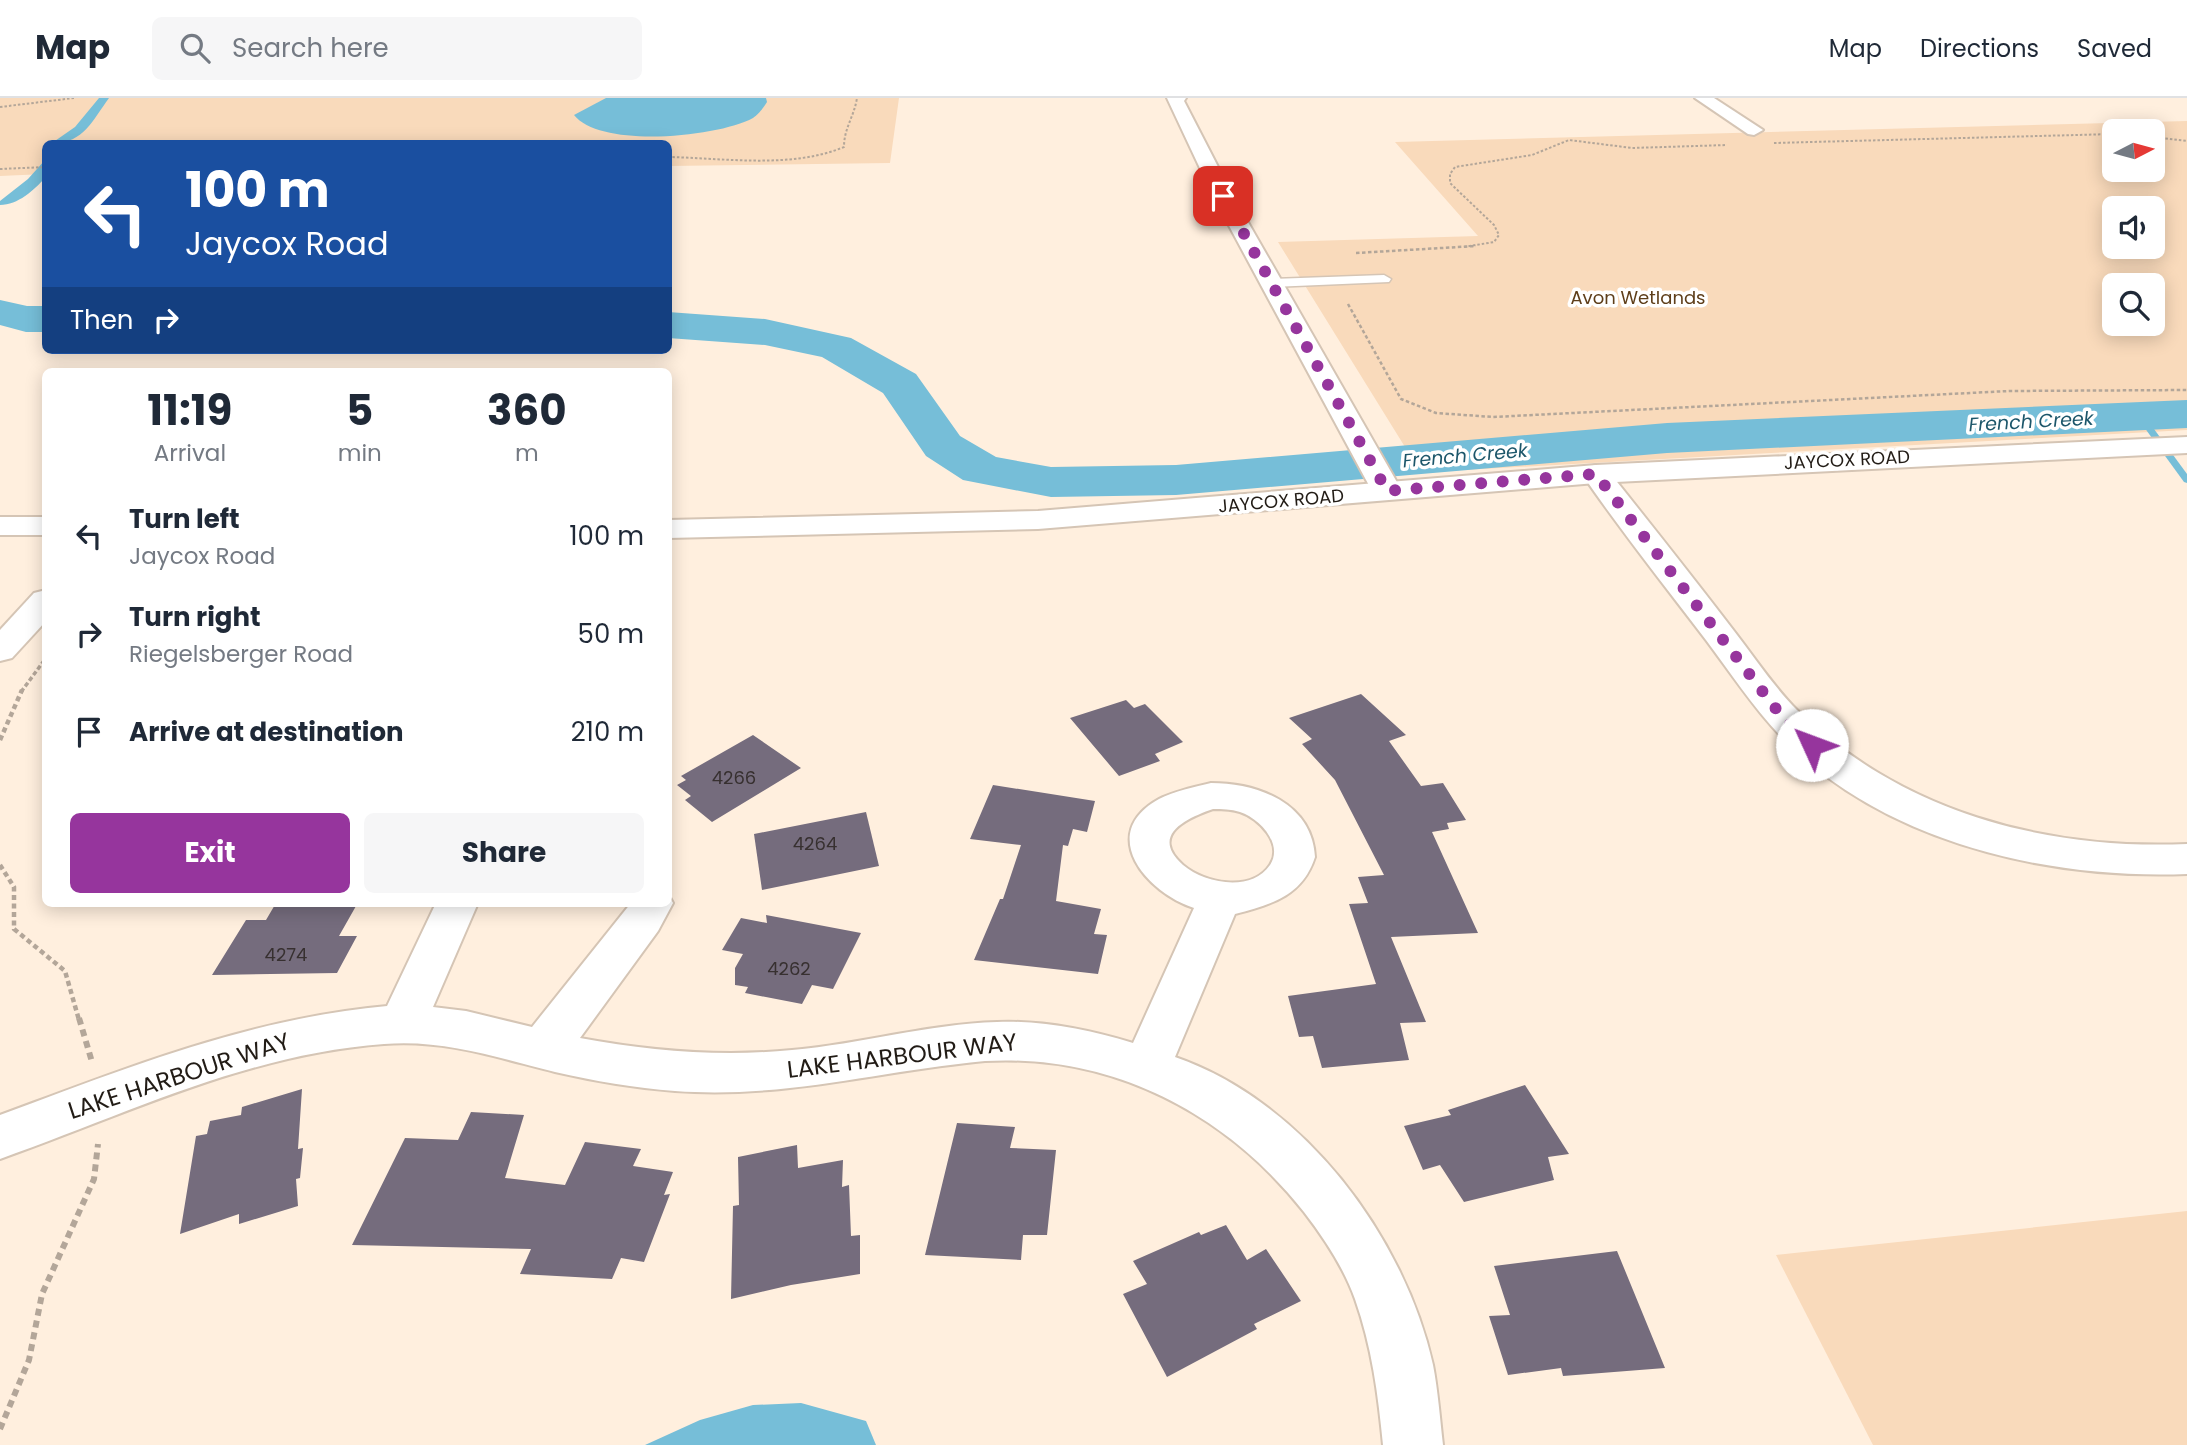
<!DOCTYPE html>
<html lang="en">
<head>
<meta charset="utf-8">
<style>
	:root { --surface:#fff; --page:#f6f6f7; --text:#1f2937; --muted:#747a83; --line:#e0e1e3; --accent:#96359d }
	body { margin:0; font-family:Poppins,sans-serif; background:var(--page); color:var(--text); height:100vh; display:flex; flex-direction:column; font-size:26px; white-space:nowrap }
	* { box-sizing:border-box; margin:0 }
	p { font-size:23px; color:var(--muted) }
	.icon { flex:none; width:38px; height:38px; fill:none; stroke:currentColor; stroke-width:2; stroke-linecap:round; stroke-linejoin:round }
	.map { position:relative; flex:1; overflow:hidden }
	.side { position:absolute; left:42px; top:270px; width:630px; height:539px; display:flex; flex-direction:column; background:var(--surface); border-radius:10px; box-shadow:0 4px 18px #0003 }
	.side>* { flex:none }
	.guide { position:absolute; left:42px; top:42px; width:630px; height:214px; border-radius:10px; box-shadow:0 4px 18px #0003; background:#1a4fa0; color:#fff; overflow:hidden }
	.needle { width:46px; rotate:84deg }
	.controls { position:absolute; left:2102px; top:21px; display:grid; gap:14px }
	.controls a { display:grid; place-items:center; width:63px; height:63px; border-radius:10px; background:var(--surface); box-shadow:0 4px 18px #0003; font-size:35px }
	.pin { position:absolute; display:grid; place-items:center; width:60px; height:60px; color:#fff; margin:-30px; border-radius:14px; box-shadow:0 4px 10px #0006 }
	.me { position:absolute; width:77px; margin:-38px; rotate:313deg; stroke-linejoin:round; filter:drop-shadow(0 0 5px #0008) }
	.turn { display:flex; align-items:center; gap:24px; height:147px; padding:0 28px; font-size:32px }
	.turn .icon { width:91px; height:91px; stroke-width:2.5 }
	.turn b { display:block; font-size:49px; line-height:60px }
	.then { display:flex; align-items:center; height:66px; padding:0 28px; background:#0003; gap:14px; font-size:26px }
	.eta { display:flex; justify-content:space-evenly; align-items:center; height:119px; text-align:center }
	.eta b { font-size:42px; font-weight:700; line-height:49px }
	.primary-button { display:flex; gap:14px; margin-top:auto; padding:14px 28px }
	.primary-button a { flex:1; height:80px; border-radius:10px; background:var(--accent); color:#fff; font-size:28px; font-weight:700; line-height:80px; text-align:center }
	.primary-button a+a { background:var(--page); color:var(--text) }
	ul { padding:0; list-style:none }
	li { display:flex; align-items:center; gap:21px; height:98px; padding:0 28px }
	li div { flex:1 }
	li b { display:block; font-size:26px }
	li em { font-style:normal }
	header { display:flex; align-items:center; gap:42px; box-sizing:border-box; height:98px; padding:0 35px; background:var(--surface); border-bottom:2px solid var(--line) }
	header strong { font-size:33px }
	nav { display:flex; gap:38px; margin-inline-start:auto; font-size:24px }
	.search { width:490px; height:63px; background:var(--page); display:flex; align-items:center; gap:18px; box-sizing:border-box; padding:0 24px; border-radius:10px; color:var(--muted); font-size:26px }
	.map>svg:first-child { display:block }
	.green { fill:#f9dabb; fill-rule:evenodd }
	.water { fill:#76bed8 }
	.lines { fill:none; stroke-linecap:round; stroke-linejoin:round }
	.stream { fill:#76bed8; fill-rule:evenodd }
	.river { fill:#76bed8; fill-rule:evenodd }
	.building { fill:#756c7d }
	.lane-casing { stroke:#d5c5b5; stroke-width:3 }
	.street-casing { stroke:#d5c5b5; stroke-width:4 }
	.secondary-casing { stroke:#d5c5b5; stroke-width:4 }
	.path-far4 { stroke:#b3a699; stroke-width:2; stroke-dasharray:2.5 2; stroke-linecap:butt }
	.path-far3 { stroke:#b3a699; stroke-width:2.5; stroke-dasharray:3.5 2.5; stroke-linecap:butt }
	.path-far2 { stroke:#b3a699; stroke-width:3.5; stroke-dasharray:4.5 2.5; stroke-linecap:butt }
	.path-far1 { stroke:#b3a699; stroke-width:4.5; stroke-dasharray:5 3.5; stroke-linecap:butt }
	.path { stroke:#b3a699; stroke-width:6; stroke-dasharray:7 5; stroke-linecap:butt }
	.lane { fill:#fff; fill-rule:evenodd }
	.street { fill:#fff; fill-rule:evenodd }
	.secondary { fill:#fff; fill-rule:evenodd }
	.route { stroke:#96359d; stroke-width:12; stroke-dasharray:0 21.6 }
	.labels { text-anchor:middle; stroke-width:7; stroke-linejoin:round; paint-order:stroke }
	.far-park-label { font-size:18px; fill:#5e3e1a; stroke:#fff }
	.far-street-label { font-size:18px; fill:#221c16; stroke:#fff }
	.number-label { font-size:18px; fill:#373030 }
	.far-water-label { font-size:19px; font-style:italic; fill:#1c566a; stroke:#fff }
	.near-street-label { font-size:24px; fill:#221c16; stroke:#fff }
</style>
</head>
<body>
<header>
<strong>Map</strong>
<div class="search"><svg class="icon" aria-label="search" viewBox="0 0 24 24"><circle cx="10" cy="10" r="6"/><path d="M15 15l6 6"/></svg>Search here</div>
<nav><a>Map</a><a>Directions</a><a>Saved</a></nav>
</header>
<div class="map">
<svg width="2187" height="1347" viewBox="0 0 2187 1347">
	<rect width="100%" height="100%" fill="#ffefde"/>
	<!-- green -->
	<g class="green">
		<path d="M0,0H899L890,65L669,68L668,46H46L45,76L0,78Z"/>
		<path d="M2187,23V332L1445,373L1405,349L1278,144L1478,138L1395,44ZM2114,33H2152V72H2114ZM2114,110H2152V149H2114ZM2114,187H2152V226H2114Z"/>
		<path d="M2187,1113V1347H1873L1776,1157Z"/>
	</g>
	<!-- water -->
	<g class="water">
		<path d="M99,0H109C92,23 83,46 52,45L75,29Z"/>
		<path d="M606,0H766L767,4C763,10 759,16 753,20C718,39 601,51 574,17Z"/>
		<path d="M45,62V80C34,92 18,107 0,107V103L28,81Z"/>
		<path d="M801,1305L866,1323L876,1347H645L700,1322L753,1307Z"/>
	</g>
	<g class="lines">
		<!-- stream -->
		<path class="stream" d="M2137,316H2143L2187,376V385L2184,384L2136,318Z"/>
		<!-- river -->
		<g class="river">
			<path d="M0,202L27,208H46V234H26L0,227Z"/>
			<path d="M668,214L765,221L851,240L916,276L960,338L996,359L1051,369L1176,367L1667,325L2187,302V330L1667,355L1176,397L1051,399L963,382L926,358L883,295L822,259L765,247L668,240Z"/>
		</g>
	</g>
	<!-- building -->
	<g class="building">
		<path d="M1361,596L1406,637L1389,643L1421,688L1443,685L1466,722L1447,725L1449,731L1432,734L1478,835L1391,839L1426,924L1400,925L1409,962L1322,970L1313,938L1299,939L1288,898L1376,886L1349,806L1368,805L1358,779L1384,777L1335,682L1302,646L1312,641L1289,620Z"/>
		<path d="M1126,602L1134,610L1145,606L1183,644L1155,656L1160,663L1119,678L1070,620Z"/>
		<path d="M753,637L801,670L712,724L685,702L691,698L677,687L686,682L681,678Z"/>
		<path d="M993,687L1095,703L1087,734L1073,731L1068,748L1063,747L1056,803L1101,811L1094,836L1107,837L1098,876L974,862L1000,801H1003L1021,747L970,741Z"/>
		<path d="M866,714L879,768L762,792L754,736Z"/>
		<path d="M276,805L356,808L339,838H357L337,875L212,877L246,822H266Z"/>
		<path d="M766,817L861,835L833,891L812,887L802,906L745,895L748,889L735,887V870L743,856L722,852L741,820L767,825Z"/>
		<path d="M1525,987L1569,1056L1548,1059L1554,1082L1464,1104L1440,1067L1423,1072L1404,1028L1451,1017L1448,1012Z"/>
		<path d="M302,991L298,1051L303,1050L300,1080L296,1081L298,1108L239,1126V1116L180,1136L196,1038L207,1036L210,1023L241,1017L242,1009Z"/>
		<path d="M471,1014L524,1017L505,1080L565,1087L585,1044L641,1051L633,1068L673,1074L664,1097L670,1096L644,1164L621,1160L612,1181L520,1176L531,1151L352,1147L405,1040L458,1042Z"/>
		<path d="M957,1025L1015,1029L1010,1050L1056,1052L1047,1137H1023L1021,1162L925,1157Z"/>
		<path d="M797,1047L798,1070L843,1062L842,1089L849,1087L851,1138L860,1137V1176L791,1187L731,1201L733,1108L739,1107L738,1059Z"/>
		<path d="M1226,1127L1247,1162L1266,1151L1301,1203L1254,1226L1257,1231L1167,1279L1123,1196L1147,1186L1133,1163L1199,1134L1201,1137Z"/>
		<path d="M1617,1153L1665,1270L1563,1278L1561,1270L1508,1277L1489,1218L1510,1217L1494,1168Z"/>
	</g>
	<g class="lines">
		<!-- lane casing -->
		<g class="lane-casing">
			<path id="lane" d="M1384,177L1391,181L1389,184L1272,189L1265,185L1272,181Z"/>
		</g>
		<!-- street casing -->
		<g class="street-casing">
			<g id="street">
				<path d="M1167,0H1186L1184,3L1233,98L1402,393L1397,399L1387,402L1377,399L1372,393L1213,98Z"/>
				<path d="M1695,0H1714L1763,32L1754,37L1748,36Z"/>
				<path d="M1596,367L1606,370C1649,424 1692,478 1734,533C1755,560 1773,588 1797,612C1901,714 2044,752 2187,746V776C2057,781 1910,750 1808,664C1766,629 1738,585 1706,542C1664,487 1621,433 1582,376L1586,370Z"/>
				<path d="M46,492V523L12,560L0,563V532L34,495Z"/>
				<path d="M1211,685C1258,685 1312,705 1315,759C1302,799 1271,806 1235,816L1175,959C1303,1003 1404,1138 1433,1267C1438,1293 1440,1321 1443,1347H1383C1378,1296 1372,1249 1355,1201C1344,1170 1324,1140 1304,1114C1226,1015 1112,956 985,963C878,973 785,1001 675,993C635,990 594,983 555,974C498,960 444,941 384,946C247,956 127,1016 0,1061V1017C127,970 251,920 387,908L436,805H478L433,909L466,913L532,929L631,805H668V796L673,805L658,833L580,940C650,953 721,959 792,952C861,946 928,926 997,924C1043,922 1090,932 1133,945L1194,810C1147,795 1096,736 1159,701C1174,693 1195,689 1211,685ZM1213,711C1222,711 1231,711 1240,714C1259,720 1284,746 1270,767C1251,795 1204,785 1183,767C1149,737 1187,720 1213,711Z"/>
			</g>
		</g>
		<!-- secondary casing -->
		<g class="secondary-casing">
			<g id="secondary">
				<path d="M2187,339V355L1596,385L1038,431L668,440V422L1038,413L1596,367Z"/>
				<rect x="0" y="419" width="46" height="18"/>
			</g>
		</g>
		<!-- path-far4 -->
		<g class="path-far4">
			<path d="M0,9L74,0"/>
			<path d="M2152,39L2187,43"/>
			<path d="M1774,45L2114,36"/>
			<path d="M668,59C724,60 791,71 844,49C844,30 854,19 857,0"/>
			<path d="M0,71L46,69"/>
			<path d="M1464,149L1494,144L1499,137L1494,127L1450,85V76L1455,69L1532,57L1569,42L1632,50L1727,47"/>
		</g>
		<!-- path-far3 -->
		<g class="path-far3">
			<path d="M1356,155L1476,148"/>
			<path d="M1348,206L1401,301L1436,315L1493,319L2009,293L2187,292"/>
		</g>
		<!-- path-far2 -->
		<path class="path-far2" d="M21,594L46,560"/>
		<!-- path-far1 -->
		<g class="path-far1">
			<path d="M0,642L22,592"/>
			<path d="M0,767L14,789V831L65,873L79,922"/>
		</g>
		<!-- path -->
		<g class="path">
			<path d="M79,920L92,964"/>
			<path d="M0,1331L29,1262L42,1196L94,1081L98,1046"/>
		</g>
		<!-- lane -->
		<use href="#lane" class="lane"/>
		<!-- street -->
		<use href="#street" class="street"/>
		<!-- secondary -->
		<use href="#secondary" class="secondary"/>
	</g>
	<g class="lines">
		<!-- route -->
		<path class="route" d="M1223,98L1387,393L1596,376L1783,620L1812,647"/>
	</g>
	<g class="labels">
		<!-- far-park labels -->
		<g class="far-park-label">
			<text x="1638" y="206">Avon Wetlands</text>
		</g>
		<!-- far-street labels -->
		<g class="far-street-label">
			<text transform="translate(1847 362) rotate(-3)" y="6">JAYCOX ROAD</text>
			<text transform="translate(1281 403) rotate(-5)" y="6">JAYCOX ROAD</text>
		</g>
		<!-- number labels -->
		<g class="number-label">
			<text x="734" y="686">4266</text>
			<text x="815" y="752">4264</text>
			<text x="286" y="863">4274</text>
			<text x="789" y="877">4262</text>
		</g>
		<!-- far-water labels -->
		<g class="far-water-label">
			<text transform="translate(2031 323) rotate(-3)" y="7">French Creek</text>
			<text transform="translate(1465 357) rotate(-5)" y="7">French Creek</text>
		</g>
		<!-- near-street labels -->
		<g class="near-street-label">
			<text transform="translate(902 958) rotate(-7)" y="8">LAKE HARBOUR WAY</text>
			<text transform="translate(179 978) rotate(-18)" y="8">LAKE HARBOUR WAY</text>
		</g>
	</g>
</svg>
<div class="controls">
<a><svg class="needle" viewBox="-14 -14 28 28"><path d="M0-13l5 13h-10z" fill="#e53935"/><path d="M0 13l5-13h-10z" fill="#747a83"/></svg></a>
<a><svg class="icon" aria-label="sound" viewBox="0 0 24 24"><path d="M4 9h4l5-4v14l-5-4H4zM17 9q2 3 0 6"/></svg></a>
<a><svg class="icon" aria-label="search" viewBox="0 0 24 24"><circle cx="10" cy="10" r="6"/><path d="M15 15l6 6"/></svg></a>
</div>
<div class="pin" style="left:1223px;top:98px;background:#d93025"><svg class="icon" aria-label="arrive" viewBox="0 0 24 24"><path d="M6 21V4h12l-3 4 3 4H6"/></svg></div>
<svg class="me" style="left:1812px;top:647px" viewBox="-20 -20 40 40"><circle r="19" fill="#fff"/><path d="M0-13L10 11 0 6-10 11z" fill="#96359d"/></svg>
<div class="guide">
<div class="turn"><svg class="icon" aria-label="left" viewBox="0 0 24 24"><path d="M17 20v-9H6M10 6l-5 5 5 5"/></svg><div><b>100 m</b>Jaycox Road</div></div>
<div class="then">Then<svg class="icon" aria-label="right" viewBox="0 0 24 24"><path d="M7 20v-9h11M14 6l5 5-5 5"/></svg></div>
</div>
<section class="side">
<div class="eta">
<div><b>11:19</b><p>Arrival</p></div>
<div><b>5</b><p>min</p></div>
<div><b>360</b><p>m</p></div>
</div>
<ul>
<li><svg class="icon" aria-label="left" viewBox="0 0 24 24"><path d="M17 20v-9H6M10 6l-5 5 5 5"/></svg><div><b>Turn left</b><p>Jaycox Road</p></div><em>100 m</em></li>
<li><svg class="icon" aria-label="right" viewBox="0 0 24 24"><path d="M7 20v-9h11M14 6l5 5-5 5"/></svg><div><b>Turn right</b><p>Riegelsberger Road</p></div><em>50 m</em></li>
<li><svg class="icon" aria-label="arrive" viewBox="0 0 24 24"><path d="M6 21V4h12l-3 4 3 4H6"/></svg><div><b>Arrive at destination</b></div><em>210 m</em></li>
</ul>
<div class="primary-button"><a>Exit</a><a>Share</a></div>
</section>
</div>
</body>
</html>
